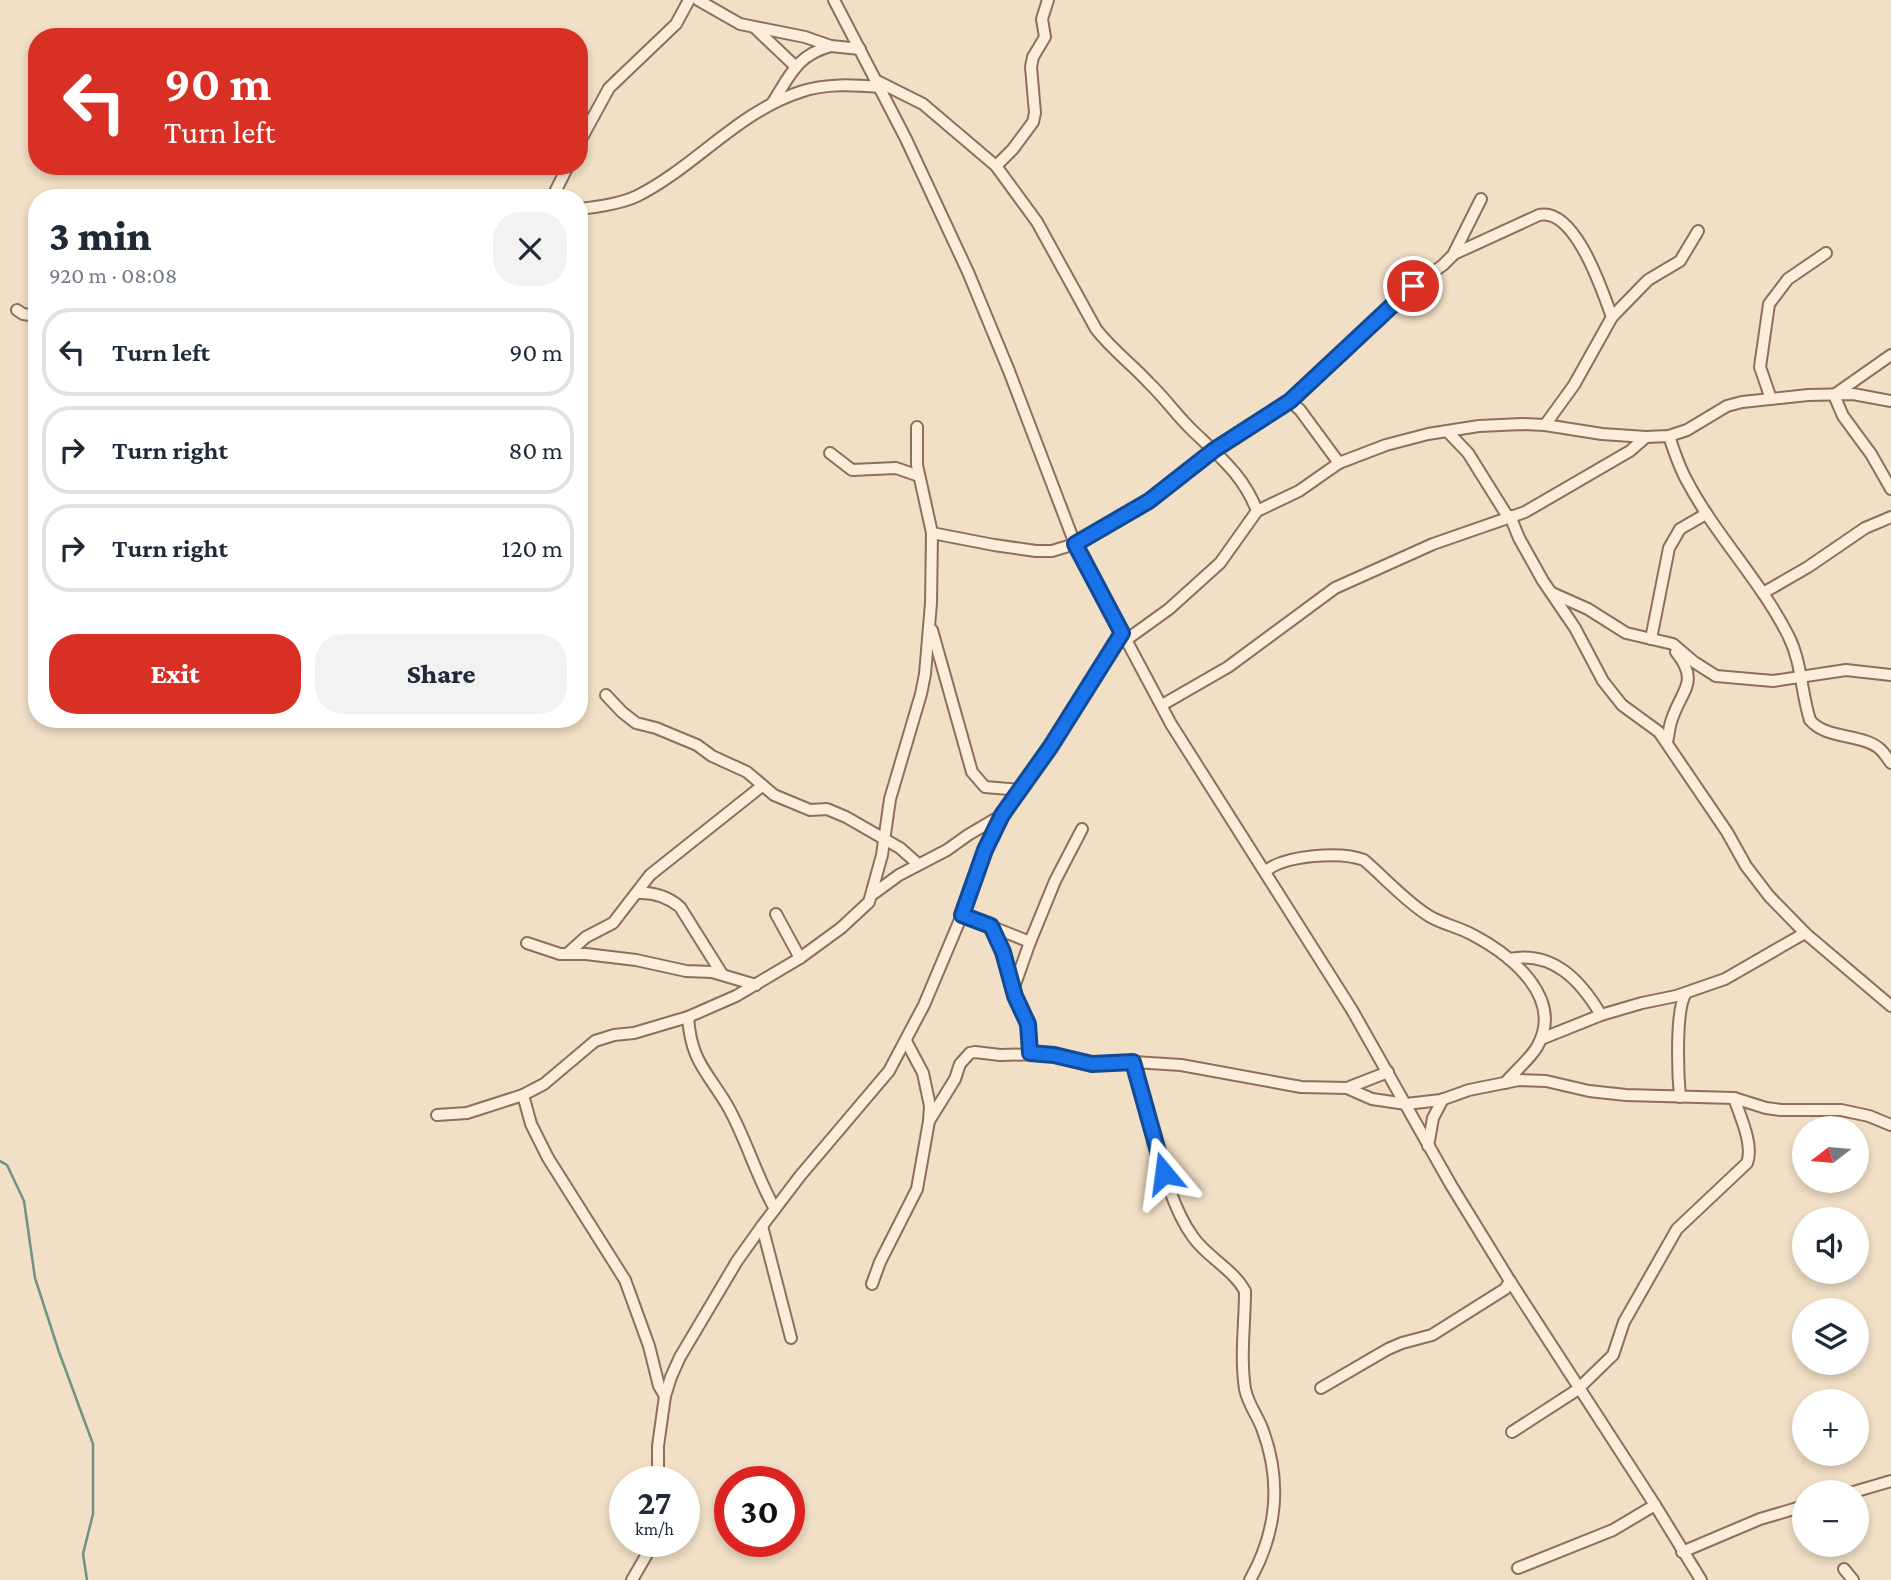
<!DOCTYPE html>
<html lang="en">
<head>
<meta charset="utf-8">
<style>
	:root { --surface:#fff; --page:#f2f2f3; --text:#1f2937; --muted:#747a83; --line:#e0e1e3; --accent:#d93025 }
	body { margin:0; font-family:"Crimson Pro",serif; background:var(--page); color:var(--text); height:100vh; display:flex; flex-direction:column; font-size:26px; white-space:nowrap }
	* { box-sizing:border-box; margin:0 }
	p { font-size:23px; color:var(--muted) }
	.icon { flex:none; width:38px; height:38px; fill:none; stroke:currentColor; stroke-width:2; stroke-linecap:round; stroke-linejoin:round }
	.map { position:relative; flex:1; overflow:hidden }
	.side { position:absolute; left:28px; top:189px; width:560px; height:539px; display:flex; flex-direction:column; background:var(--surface); border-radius:28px; box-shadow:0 4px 10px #0003 }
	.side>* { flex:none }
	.hud { position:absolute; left:28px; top:28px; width:560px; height:147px; border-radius:28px; box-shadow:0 4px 10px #0003; background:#d93025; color:#fff; overflow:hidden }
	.needle { width:46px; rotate:254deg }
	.fabs { position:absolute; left:1792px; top:1116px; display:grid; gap:14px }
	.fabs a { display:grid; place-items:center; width:77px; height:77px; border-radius:50%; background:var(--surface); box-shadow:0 4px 10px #0003; font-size:35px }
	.speed { position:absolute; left:609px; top:1466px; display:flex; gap:14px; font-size:35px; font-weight:700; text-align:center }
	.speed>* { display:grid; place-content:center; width:91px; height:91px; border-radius:50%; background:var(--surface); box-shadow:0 4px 10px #0003; line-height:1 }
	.speed small { font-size:18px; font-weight:400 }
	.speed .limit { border:10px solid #d22; background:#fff; color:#111 }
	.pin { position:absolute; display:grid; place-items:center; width:60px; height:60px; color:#fff; margin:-30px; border:4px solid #fff; border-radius:50%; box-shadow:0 2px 7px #0007 }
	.me { position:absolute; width:77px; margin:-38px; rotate:344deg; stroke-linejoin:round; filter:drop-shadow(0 0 5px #0008) }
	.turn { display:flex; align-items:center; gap:24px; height:147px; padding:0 21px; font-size:32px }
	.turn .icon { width:91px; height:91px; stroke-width:2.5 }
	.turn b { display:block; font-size:49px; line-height:60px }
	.round { display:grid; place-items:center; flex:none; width:74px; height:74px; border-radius:28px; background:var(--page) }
	.overview { display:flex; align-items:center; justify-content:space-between; height:119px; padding:0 21px }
	h1 { font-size:42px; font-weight:800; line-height:52px }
	.primary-button { display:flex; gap:14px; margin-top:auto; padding:14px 21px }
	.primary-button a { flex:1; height:80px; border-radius:28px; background:var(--accent); color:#fff; font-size:28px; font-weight:800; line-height:80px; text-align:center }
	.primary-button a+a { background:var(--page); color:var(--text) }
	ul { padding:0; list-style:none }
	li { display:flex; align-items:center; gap:21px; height:88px; margin:0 14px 10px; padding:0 7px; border:4px solid var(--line); border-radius:28px }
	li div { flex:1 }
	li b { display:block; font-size:26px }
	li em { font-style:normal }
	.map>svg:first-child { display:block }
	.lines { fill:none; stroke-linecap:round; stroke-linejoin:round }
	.stream { stroke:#6d9485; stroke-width:2.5 }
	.minor-casing { stroke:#8e6f5a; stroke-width:14 }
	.minor { stroke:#fbedda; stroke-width:10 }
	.route-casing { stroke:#114b97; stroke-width:18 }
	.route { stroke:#1a73e8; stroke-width:12 }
</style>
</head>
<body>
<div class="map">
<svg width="1891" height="1580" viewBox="0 0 1891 1580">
	<rect width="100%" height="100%" fill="#f1dfc6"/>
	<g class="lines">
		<!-- stream -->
		<path class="stream" d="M0,1161L7,1165L24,1201L35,1278L59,1352L93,1444V1514L83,1554L87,1580"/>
		<!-- minor casing -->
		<g class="minor-casing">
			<g id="minor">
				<path d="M698,0L740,24L805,37L831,46L860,49"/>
				<path d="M834,0L906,139L968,272L1009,371L1075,544L1171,724L1352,1010L1451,1185L1510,1281L1655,1505L1701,1580"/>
				<path d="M755,28L796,67"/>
				<path d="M877,81L923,104L996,166L1037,222L1096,329C1113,351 1131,363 1149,383C1165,398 1177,416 1193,431C1220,457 1244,476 1257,511"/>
				<path d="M773,102C790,75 797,55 831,46"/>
				<path d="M579,143L609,88L676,24L689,0"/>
				<path d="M996,166L1013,149L1033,122L1035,113L1031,67L1033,57L1045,37L1042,19L1048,0"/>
				<path d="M552,198L568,166"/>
				<path d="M579,209C598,207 620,204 637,196C695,167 738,112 800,92C826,83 854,85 881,87"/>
				<path d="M1454,254L1539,215C1575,207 1602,290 1612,317"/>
				<path d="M17,310L23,314L37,316"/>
				<path d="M1891,355L1834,395L1843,416L1871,454L1891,489"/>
				<path d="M1771,399L1760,367L1769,304L1788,279L1826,253"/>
				<path d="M1290,401L1300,410L1339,463"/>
				<path d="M1545,425L1574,385L1612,317L1648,280L1680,261L1698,231"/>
				<path d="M1447,431L1468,453L1508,517"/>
				<path d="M1669,436C1674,451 1679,467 1687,481C1716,536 1761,581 1789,637C1802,664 1801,692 1810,720C1826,740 1864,733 1881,750C1885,754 1888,759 1891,763"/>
				<path d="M830,453L852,470L896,468L919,476"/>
				<path d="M1510,516L1519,538L1543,581L1575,628L1603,681L1622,705L1659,732L1727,832L1746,866L1769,896L1805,933L1891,1006"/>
				<path d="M932,533L994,545L1036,551H1052L1075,544L1149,501L1214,450L1290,401L1342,355L1404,294L1443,265L1453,255L1481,199"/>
				<path d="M1552,593L1588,609L1626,633L1673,644L1694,662L1716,676L1773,681L1846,670L1891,675"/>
				<path d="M1763,593L1808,567L1865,528L1891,517"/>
				<path d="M932,630L972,772L985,787L1021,790"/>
				<path d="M1651,639L1669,548L1680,529L1706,514"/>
				<path d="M1126,640L1169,609L1220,563L1257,511L1299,491L1339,463L1386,445L1428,434L1479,426L1522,424L1545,425L1602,434L1646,437L1669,436L1687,430L1727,406L1742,402L1808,395L1853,394L1891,401"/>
				<path d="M606,695L622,712L636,723L656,728L697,745L712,756L747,772L774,795L810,810L827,809L846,817L900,848L918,864"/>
				<path d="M1162,705L1228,667L1335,588L1433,544L1525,512L1630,451L1646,437"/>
				<path d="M1667,742C1669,735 1669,726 1672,719C1682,689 1700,682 1676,652"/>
				<path d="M1266,871C1285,855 1341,851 1364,860C1385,878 1405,901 1429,916C1442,924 1459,927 1473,935C1511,955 1565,998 1537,1047C1529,1060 1515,1071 1505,1083"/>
				<path d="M637,893C654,892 667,896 680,907L722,974"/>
				<path d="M873,894L899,875L947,850L968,835L1002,815"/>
				<path d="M776,914L800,958"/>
				<path d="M962,915L1030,942"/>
				<path d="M991,926L1003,952L1015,996L1028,1024L1030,1053"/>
				<path d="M527,943L560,954H586L636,960L686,971L712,972L756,985"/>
				<path d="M567,954L586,937L613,923L650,875L762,786"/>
				<path d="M1509,959C1553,950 1581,981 1601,1015"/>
				<path d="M1013,990L1030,942L1055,881L1082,829"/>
				<path d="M688,1017C691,1061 706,1070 727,1105C746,1138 756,1176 775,1209"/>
				<path d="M1541,1039L1601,1015L1642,1003L1676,996L1725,979L1805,933"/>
				<path d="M1134,1062C1138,1082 1144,1101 1150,1120C1160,1158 1170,1205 1193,1237C1208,1258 1233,1269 1245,1291C1245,1324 1240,1356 1245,1389C1248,1404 1257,1415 1262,1428C1282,1480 1277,1532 1250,1580"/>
				<path d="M1347,1088L1372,1099L1406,1104L1441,1100L1469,1090L1519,1080L1546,1081L1589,1091L1626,1095L1734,1098L1766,1108L1781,1110H1841L1869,1116L1891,1125"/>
				<path d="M523,1095L531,1124L548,1158L625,1280L649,1346L659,1386L665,1396"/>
				<path d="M1680,1097C1678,1076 1675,1009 1686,993"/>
				<path d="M437,1115L467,1113L523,1095L544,1084L595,1041L614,1035L634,1033L688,1017L736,996L800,958L841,928L869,902L882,855L890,799L921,694L925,674L931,603L932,533L917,465V427"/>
				<path d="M929,1121L955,1079L960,1064L970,1053L975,1052L1000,1055L1043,1054L1092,1064L1134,1062L1181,1065L1301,1087L1347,1088L1388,1072"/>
				<path d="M1428,1146L1433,1118L1443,1099"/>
				<path d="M762,1226L791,1338"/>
				<path d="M872,1284L880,1262L917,1189L929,1121L930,1106L923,1073L906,1041"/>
				<path d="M1580,1387L1613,1355L1624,1322L1677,1229L1747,1163C1754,1145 1740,1116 1734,1098"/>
				<path d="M1321,1388L1388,1349L1402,1343L1432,1335L1505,1289L1510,1281"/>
				<path d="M1512,1432L1580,1388"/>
				<path d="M658,1482V1446L665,1396L671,1377L680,1357L737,1261L762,1226L800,1176L889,1071L924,1005L962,915L985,850L1002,815L1051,745L1122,633"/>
				<path d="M1850,1493L1891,1481"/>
				<path d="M1682,1552L1760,1519L1804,1506"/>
				<path d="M1518,1568L1613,1530L1655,1505"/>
				<path d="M1844,1569L1853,1580"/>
				<path d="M632,1580L654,1542"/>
			</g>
		</g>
		<!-- minor -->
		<use href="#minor" class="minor"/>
	</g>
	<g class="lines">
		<!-- route casing -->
		<g class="route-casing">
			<path id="route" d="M1164,1173L1133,1062L1092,1064L1054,1055L1030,1053L1028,1024L1015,996L1003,952L991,926L962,915L985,850L1002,815L1051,746L1122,633L1075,544L1149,501L1214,450L1290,401L1413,286"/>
		</g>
		<!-- route -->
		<use href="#route" class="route"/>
	</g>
</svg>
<div class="fabs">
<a><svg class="needle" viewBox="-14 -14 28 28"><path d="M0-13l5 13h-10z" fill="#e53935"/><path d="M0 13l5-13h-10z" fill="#747a83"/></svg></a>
<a><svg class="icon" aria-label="sound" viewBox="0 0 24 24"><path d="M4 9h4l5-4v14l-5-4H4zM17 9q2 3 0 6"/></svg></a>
<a><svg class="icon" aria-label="layers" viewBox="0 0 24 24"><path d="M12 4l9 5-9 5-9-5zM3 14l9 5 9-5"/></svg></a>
<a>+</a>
<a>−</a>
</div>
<div class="speed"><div>27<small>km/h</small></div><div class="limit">30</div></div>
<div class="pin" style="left:1413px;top:286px;background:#d93025"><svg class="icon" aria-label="arrive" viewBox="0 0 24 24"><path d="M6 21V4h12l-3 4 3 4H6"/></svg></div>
<svg class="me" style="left:1164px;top:1173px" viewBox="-20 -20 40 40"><path d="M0-17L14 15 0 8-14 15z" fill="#1a73e8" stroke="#fff" stroke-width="4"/></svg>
<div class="hud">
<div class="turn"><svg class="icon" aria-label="left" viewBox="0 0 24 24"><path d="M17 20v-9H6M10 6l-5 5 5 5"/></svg><div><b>90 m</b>Turn left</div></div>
</div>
<section class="side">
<div class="overview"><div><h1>3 min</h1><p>920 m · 08:08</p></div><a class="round"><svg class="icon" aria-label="close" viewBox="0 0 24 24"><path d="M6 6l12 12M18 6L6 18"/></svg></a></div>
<ul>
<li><svg class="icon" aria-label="left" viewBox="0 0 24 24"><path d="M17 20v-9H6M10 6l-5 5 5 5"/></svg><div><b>Turn left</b></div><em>90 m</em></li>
<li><svg class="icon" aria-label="right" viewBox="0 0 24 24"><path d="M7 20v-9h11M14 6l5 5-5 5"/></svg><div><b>Turn right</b></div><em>80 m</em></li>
<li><svg class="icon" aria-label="right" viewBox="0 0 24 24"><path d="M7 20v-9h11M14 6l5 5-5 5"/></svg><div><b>Turn right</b></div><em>120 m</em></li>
</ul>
<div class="primary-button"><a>Exit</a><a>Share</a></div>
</section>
</div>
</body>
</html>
